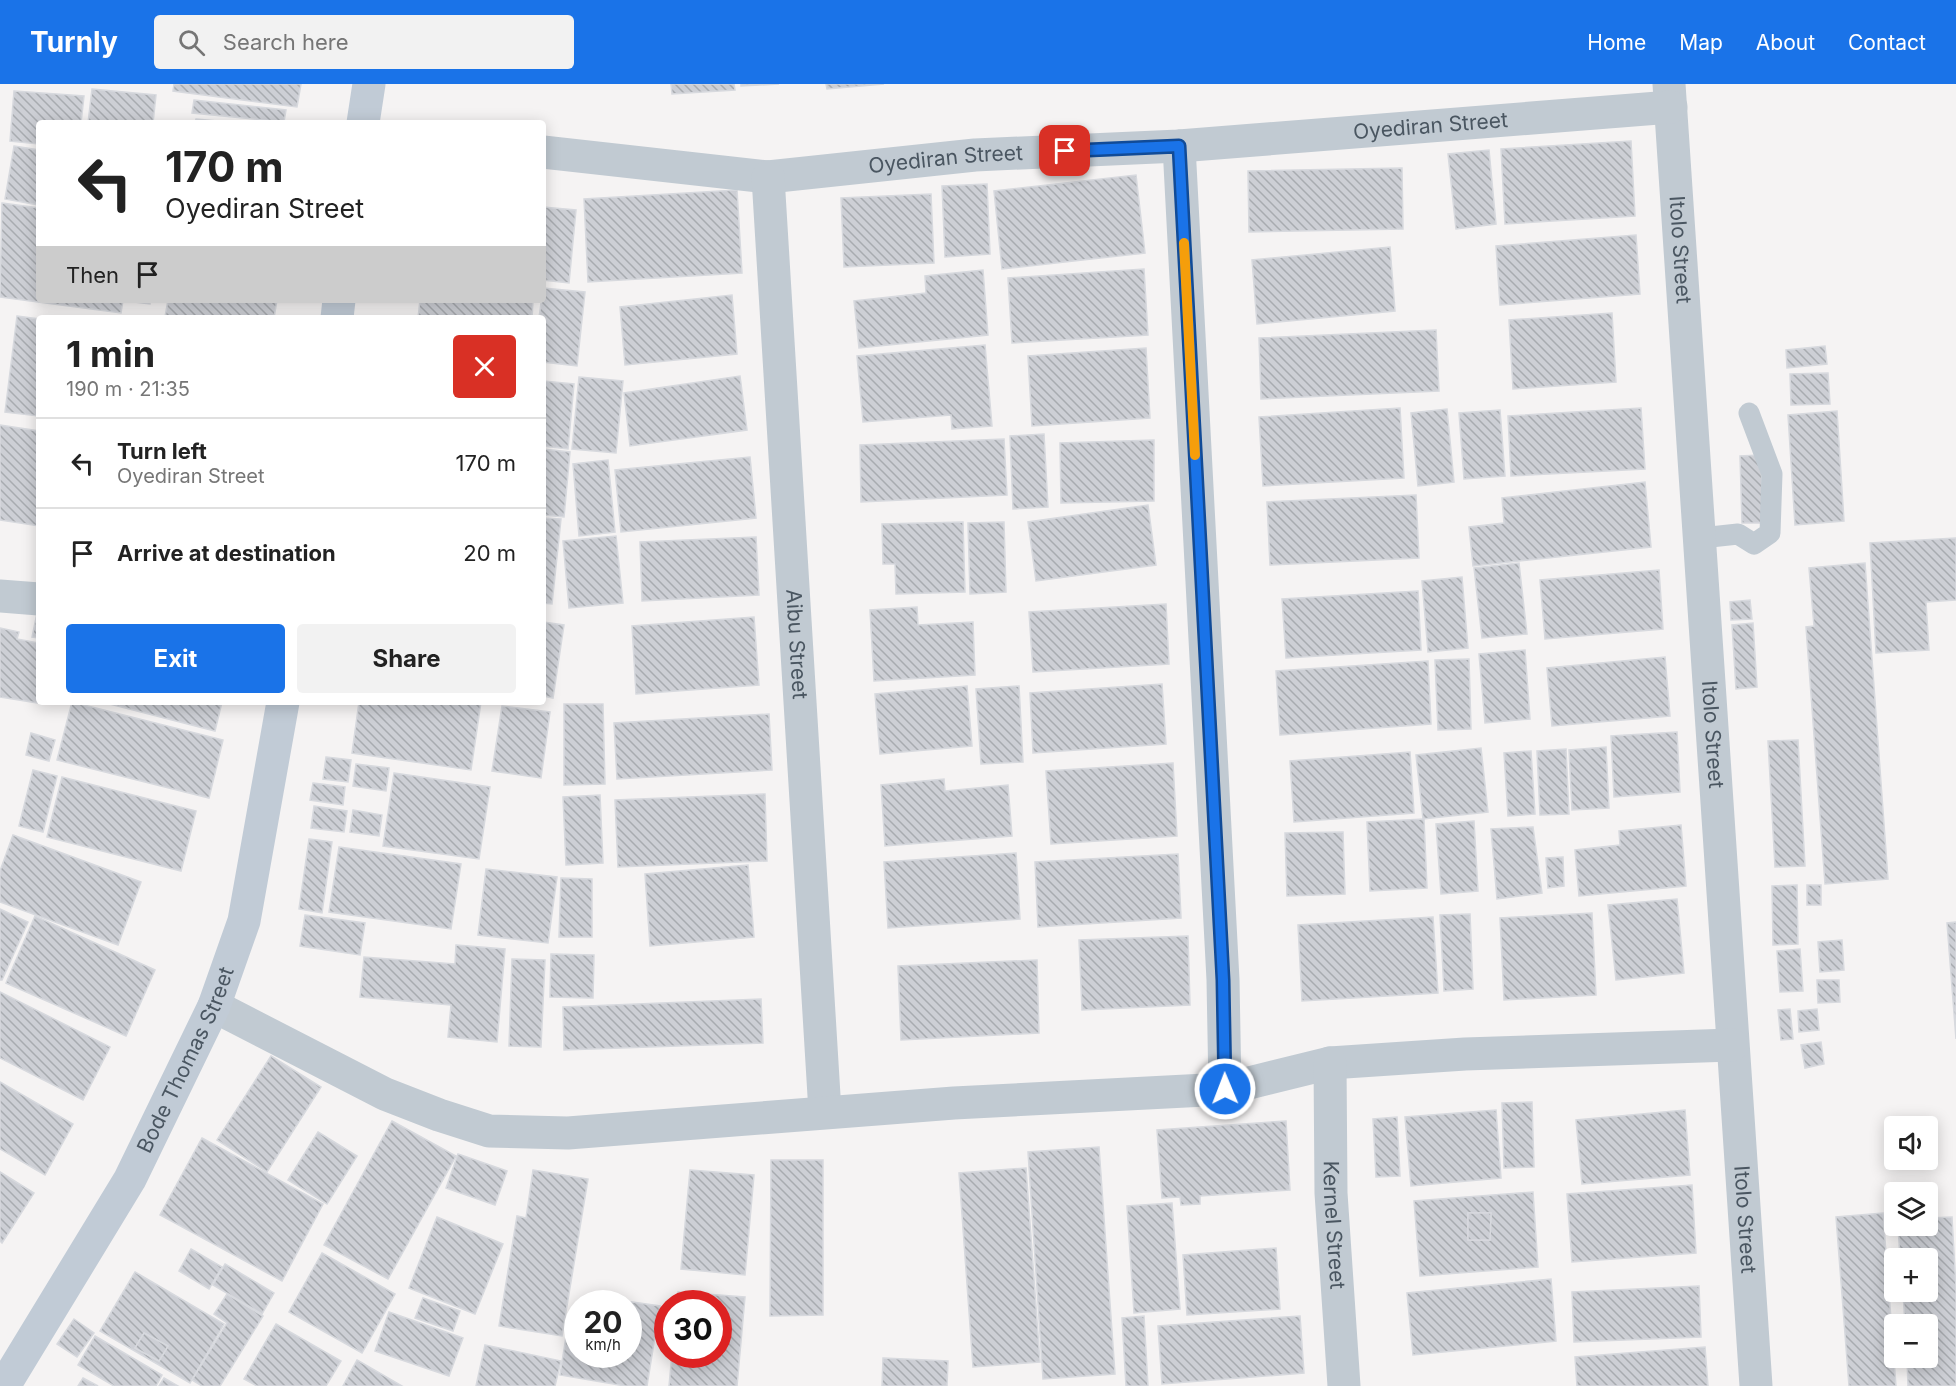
<!DOCTYPE html>
<html lang="en">
<head>
<meta charset="utf-8">
<style>
	:root { --surface:#fff; --page:#f2f2f2; --text:#222; --muted:#767676; --line:#e0e0e0; --accent:#1a73e8 }
	body { margin:0; font-family:Inter,sans-serif; background:var(--page); color:var(--text); height:100vh; display:flex; flex-direction:column; font-size:22px; white-space:nowrap }
	* { box-sizing:border-box; margin:0 }
	p { font-size:20px; color:var(--muted) }
	.icon { flex:none; width:33px; height:33px; fill:none; stroke:currentColor; stroke-width:2; stroke-linecap:round; stroke-linejoin:round }
	.map { position:relative; flex:1; overflow:hidden }
	.drawer { position:absolute; left:36px; top:231px; width:510px; height:390px; display:flex; flex-direction:column; background:var(--surface); border-radius:6px; box-shadow:0 3px 15px #0003 }
	.drawer>* { flex:none }
	.guide { position:absolute; left:36px; top:36px; width:510px; height:183px; border-radius:6px; box-shadow:0 3px 15px #0003; background:#fff; color:var(--text); overflow:hidden }
	.controls { position:absolute; left:1884px; top:1032px; display:grid; gap:12px }
	.controls a { display:grid; place-items:center; width:54px; height:54px; border-radius:6px; background:var(--surface); box-shadow:0 3px 15px #0003; font-size:30px }
	.speed { position:absolute; left:564px; top:1206px; display:flex; gap:12px; font-size:30px; font-weight:700; text-align:center }
	.speed>* { display:grid; place-content:center; width:78px; height:78px; border-radius:50%; background:var(--surface); box-shadow:0 3px 15px #0003; line-height:1 }
	.speed small { font-size:15px; font-weight:400 }
	.speed .limit { border:9px solid #d22; background:#fff; color:#111 }
	.pin { position:absolute; display:grid; place-items:center; width:51px; height:51px; color:#fff; margin:-26px; border-radius:12px; box-shadow:0 3px 9px #0006 }
	.me { position:absolute; width:66px; margin:-33px; rotate:359deg; stroke-linejoin:round; filter:drop-shadow(0 0 4px #0008) }
	.turn { display:flex; align-items:center; gap:21px; height:126px; padding:0 30px; font-size:27px }
	.turn .icon { width:78px; height:78px; stroke-width:2.5 }
	.turn b { display:block; font-size:42px; line-height:51px }
	.then { display:flex; align-items:center; height:57px; padding:0 30px; background:#0003; gap:12px; font-size:22px }
	.round { display:grid; place-items:center; flex:none; width:63px; height:63px; border-radius:6px; background:var(--page) }
	.head { display:flex; align-items:center; justify-content:space-between; height:102px; padding:0 30px }
	h1 { font-size:36px; font-weight:700; line-height:45px }
	.button { display:flex; gap:12px; margin-top:auto; padding:12px 30px }
	.button a { flex:1; height:69px; border-radius:6px; background:var(--accent); color:#fff; font-size:24px; font-weight:700; line-height:69px; text-align:center }
	.button a+a { background:var(--page); color:var(--text) }
	ul { padding:0; list-style:none }
	li { display:flex; align-items:center; gap:18px; height:90px; padding:0 30px; border-top:2px solid var(--line) }
	li div { flex:1 }
	li b { display:block; font-size:22px }
	li em { font-style:normal }
	header { display:flex; align-items:center; gap:36px; box-sizing:border-box; height:84px; padding:0 30px; background:var(--accent); color:#fff }
	header strong { font-size:28px }
	nav { display:flex; gap:33px; margin-inline-start:auto; font-size:21px }
	.search { width:420px; height:54px; background:var(--page); display:flex; align-items:center; gap:15px; box-sizing:border-box; padding:0 21px; border-radius:6px; color:var(--muted); font-size:22px }
	.map>svg:first-child { display:block }
	.building { fill:url(#building-back-hatch); stroke:#d7d9de; stroke-width:1.5; fill-rule:evenodd }
	.lines { fill:none; stroke-linecap:round; stroke-linejoin:round }
	.service { stroke:#c1cad2; stroke-width:21 }
	.minor { stroke:#c1cad2; stroke-width:33 }
	.secondary { stroke:#c1cbd6; stroke-width:33 }
	.route-casing { stroke:#114b97; stroke-width:15 }
	.route { stroke:#1a73e8; stroke-width:10 }
	.slow { stroke:#f59e0b; stroke-width:10 }
	.labels { text-anchor:middle; stroke-width:4.5; stroke-linejoin:round; paint-order:stroke }
	.street-label { font-size:21px; fill:#4a5661; stroke:#fff }
</style>
</head>
<body>
<header>
<strong>Turnly</strong>
<div class="search"><svg class="icon" aria-label="search" viewBox="0 0 24 24"><circle cx="10" cy="10" r="6"/><path d="M15 15l6 6"/></svg>Search here</div>
<nav><a>Home</a><a>Map</a><a>About</a><a>Contact</a></nav>
</header>
<div class="map">
<svg width="1956" height="1302" viewBox="0 0 1956 1302">
	<defs>
		<pattern id="building-back-hatch" width="6" height="6" patternUnits="userSpaceOnUse" patternTransform="scale(1.5)"><rect width="6" height="6" fill="#cdcfd5"/><path d="M-1 5l2 2M0 0l6 6M5-1l2 2" fill="none" stroke="#a8abb0"/></pattern>
	</defs>
	<rect width="100%" height="100%" fill="#f5f3f3"/>
	<!-- building -->
	<g class="building">
		<path d="M174,0H301L297,23L173,7Z"/>
		<path d="M671,0H734L735,6L672,10Z"/>
		<path d="M741,0H779L741,2Z"/>
		<path d="M826,0H884L827,5Z"/>
		<path d="M92,5L156,11L153,39H88Z"/>
		<path d="M14,7L84,12L81,39H39V60L10,57Z"/>
		<path d="M194,16L286,26L284,38L192,29Z"/>
		<path d="M196,35L239,39H195Z"/>
		<path d="M1631,57L1635,132L1505,140L1501,65Z"/>
		<path d="M14,62L39,66V121L5,115Z"/>
		<path d="M1489,66L1496,140L1456,145L1448,70Z"/>
		<path d="M1402,84L1403,145L1249,148L1248,87Z"/>
		<path d="M1136,91L1145,169L1002,185L994,107Z"/>
		<path d="M987,100L990,170L945,173L942,102Z"/>
		<path d="M737,106L742,189L588,198L584,115Z"/>
		<path d="M931,110L934,179L844,183L841,114Z"/>
		<path d="M2,119L39,124V216H123L121,229L0,213Z"/>
		<path d="M543,123L576,126L569,199L543,196Z"/>
		<path d="M1636,151L1640,210L1500,221L1496,162Z"/>
		<path d="M1390,163L1395,227L1257,240L1252,176Z"/>
		<path d="M1144,185L1148,251L1012,259L1008,194Z"/>
		<path d="M983,186L988,251L859,264L854,217L926,209L925,192Z"/>
		<path d="M543,204L585,208L577,282L543,278V234H539Z"/>
		<path d="M732,211L737,270L625,281L620,223Z"/>
		<path d="M134,216H150V220L133,218Z"/>
		<path d="M168,216H277L274,234L165,233Z"/>
		<path d="M420,216H533L532,234H418Z"/>
		<path d="M1612,229L1616,298L1513,305L1509,236Z"/>
		<path d="M17,232L39,235V332L5,328Z"/>
		<path d="M1436,246L1439,307L1261,315L1259,254Z"/>
		<path d="M985,261L992,342L952,345L951,331L863,338L857,272Z"/>
		<path d="M1825,262L1827,280L1787,284L1786,266Z"/>
		<path d="M1146,264L1150,334L1032,342L1028,272Z"/>
		<path d="M1828,289L1830,320L1791,321L1790,290Z"/>
		<path d="M740,292L747,346L630,362L624,309Z"/>
		<path d="M579,293L623,297L616,369L572,365Z"/>
		<path d="M543,297L574,300L568,365L543,362Z"/>
		<path d="M1400,324L1404,394L1263,402L1259,333Z"/>
		<path d="M1641,324L1645,385L1511,392L1508,332Z"/>
		<path d="M1447,325L1454,398L1418,402L1411,329Z"/>
		<path d="M1500,326L1505,392L1464,395L1459,329Z"/>
		<path d="M1837,327L1844,437L1795,441L1788,331Z"/>
		<path d="M0,341L39,347V442L0,436Z"/>
		<path d="M1044,350L1048,423L1013,425L1010,352Z"/>
		<path d="M1004,355L1007,411L861,418L860,361Z"/>
		<path d="M1154,356V417L1061,419L1060,359Z"/>
		<path d="M543,365L570,368L564,433L543,431Z"/>
		<path d="M1761,371L1763,439H1742L1740,372Z"/>
		<path d="M750,373L756,434L621,448L615,386Z"/>
		<path d="M608,376L615,448L579,452L573,380Z"/>
		<path d="M1645,398L1651,463L1473,482L1469,443L1504,439L1502,414Z"/>
		<path d="M1416,411L1419,474L1270,481L1267,418Z"/>
		<path d="M1148,421L1156,481L1036,497L1028,438Z"/>
		<path d="M543,434L561,435L552,520L543,519Z"/>
		<path d="M963,438L965,508L896,510L895,480H883L882,440Z"/>
		<path d="M1004,438L1006,508L970,510L968,439Z"/>
		<path d="M616,452L623,519L569,524L563,457Z"/>
		<path d="M756,453L759,511L642,517L640,458Z"/>
		<path d="M1956,454V516L1926,518L1929,566L1876,569L1870,459Z"/>
		<path d="M1519,479L1527,550L1482,554L1474,484Z"/>
		<path d="M1865,479L1888,795L1825,800L1806,543L1814,542L1809,484Z"/>
		<path d="M1659,486L1663,545L1545,555L1540,496Z"/>
		<path d="M1462,493L1468,564L1428,568L1422,497Z"/>
		<path d="M1418,507L1421,566L1286,574L1282,515Z"/>
		<path d="M1750,516L1752,535L1731,536L1730,518Z"/>
		<path d="M1166,520L1169,580L1033,588L1029,528Z"/>
		<path d="M917,523L918,541L973,538L975,591L874,597L870,526Z"/>
		<path d="M37,529L39,530V554L32,553Z"/>
		<path d="M754,533L759,601L636,610L632,542Z"/>
		<path d="M543,538L564,541L553,614L543,612Z"/>
		<path d="M1753,539L1757,603L1736,605L1732,541Z"/>
		<path d="M0,544L19,548L17,555L39,559L38,619L0,613Z"/>
		<path d="M1525,566L1530,635L1485,639L1479,570Z"/>
		<path d="M1665,573L1670,632L1552,642L1547,584Z"/>
		<path d="M1469,575L1471,645L1438,646L1435,576Z"/>
		<path d="M1428,577L1431,640L1280,651L1276,587Z"/>
		<path d="M1162,600L1166,660L1033,669L1030,609Z"/>
		<path d="M967,602L972,662L880,670L875,610Z"/>
		<path d="M1019,602L1023,678L981,680L976,605Z"/>
		<path d="M72,618L223,656L209,714L57,676Z"/>
		<path d="M102,618H222L215,647Z"/>
		<path d="M359,618H481L471,686L352,669Z"/>
		<path d="M564,620H603L605,700L564,701Z"/>
		<path d="M502,622L550,628L541,694L492,687Z"/>
		<path d="M769,630L772,686L617,695L614,639Z"/>
		<path d="M1677,648L1680,708L1614,713L1611,652Z"/>
		<path d="M31,649L55,656L49,677L26,671Z"/>
		<path d="M1798,656L1805,782L1775,783L1768,657Z"/>
		<path d="M1606,663L1609,724L1572,726L1569,666Z"/>
		<path d="M1481,664L1488,728L1423,735L1416,671Z"/>
		<path d="M1566,665L1569,730L1540,731L1537,667Z"/>
		<path d="M1531,667L1535,730L1508,732L1504,669Z"/>
		<path d="M1410,668L1414,729L1294,738L1290,677Z"/>
		<path d="M326,673L351,676L348,698L323,695Z"/>
		<path d="M1173,679L1177,752L1051,760L1046,687Z"/>
		<path d="M356,680L389,684L386,707L353,702Z"/>
		<path d="M33,686L57,692L43,748L19,742Z"/>
		<path d="M394,689L490,703L479,775L383,762Z"/>
		<path d="M62,693L196,727L181,787L47,753Z"/>
		<path d="M944,695L945,707L1008,701L1012,752L885,762L881,701Z"/>
		<path d="M313,699L345,703L343,721L310,716Z"/>
		<path d="M765,710L767,777L618,783L615,716Z"/>
		<path d="M600,711L603,779L566,781L563,713Z"/>
		<path d="M314,722L347,727L344,748L311,744Z"/>
		<path d="M353,726L382,731L379,752L350,748Z"/>
		<path d="M1424,735L1427,804L1370,807L1367,738Z"/>
		<path d="M1474,737L1478,807L1441,810L1436,740Z"/>
		<path d="M1681,741L1686,802L1579,812L1575,766L1620,761L1619,747Z"/>
		<path d="M1533,743L1542,809L1497,815L1491,745Z"/>
		<path d="M1343,748L1345,810L1287,812L1285,749Z"/>
		<path d="M13,751L141,798L118,861L0,818V787Z"/>
		<path d="M309,755L332,758L322,829L299,825Z"/>
		<path d="M339,763L461,780L451,845L329,828Z"/>
		<path d="M1016,769L1020,835L888,844L884,778Z"/>
		<path d="M1178,770L1181,834L1038,843L1035,778Z"/>
		<path d="M1563,773L1564,802L1548,804L1546,774Z"/>
		<path d="M748,781L754,853L650,862L645,790Z"/>
		<path d="M486,785L557,793L548,859L478,851Z"/>
		<path d="M561,794L592,795V853H559Z"/>
		<path d="M1797,801L1798,860L1773,861L1772,802Z"/>
		<rect x="1807" y="801" width="14" height="20"/>
		<path d="M1677,815L1684,889L1616,896L1608,821Z"/>
		<path d="M0,825L28,838L2,896H0Z"/>
		<path d="M1592,829L1596,911L1504,916L1500,834Z"/>
		<path d="M1470,830L1473,905L1444,907L1440,831Z"/>
		<path d="M305,831L365,839L360,871L300,862Z"/>
		<path d="M35,832L155,886L126,952L6,899Z"/>
		<path d="M1433,833L1438,909L1302,917L1298,841Z"/>
		<path d="M1956,838V955L1947,839Z"/>
		<path d="M1188,852L1190,921L1082,926L1079,856Z"/>
		<path d="M1842,856L1844,886L1820,888L1818,858Z"/>
		<path d="M456,861L505,865L497,958L448,953L451,921L360,913L364,873L455,880Z"/>
		<path d="M1800,865L1803,907L1780,908L1777,867Z"/>
		<path d="M551,870L594,871L593,914L550,913Z"/>
		<path d="M512,875L545,876L541,963L509,962Z"/>
		<path d="M1037,876L1039,949L901,956L898,882Z"/>
		<path d="M1817,896H1839L1840,918L1818,919Z"/>
		<path d="M0,908L110,963L83,1016L0,974Z"/>
		<path d="M761,915L763,959L564,966L563,923Z"/>
		<path d="M1790,925L1793,955L1781,956L1778,926Z"/>
		<path d="M1817,925L1819,946L1799,948L1798,927Z"/>
		<path d="M1821,958L1824,980L1805,984L1801,961Z"/>
		<path d="M271,972L321,1003L267,1088L217,1056Z"/>
		<path d="M0,998L73,1040L45,1091L0,1065Z"/>
		<path d="M1532,1018L1534,1083L1504,1084L1502,1019Z"/>
		<path d="M1496,1026L1501,1094L1411,1102L1405,1033Z"/>
		<path d="M1685,1026L1690,1091L1582,1100L1576,1036Z"/>
		<path d="M1397,1033L1400,1092L1376,1093L1373,1035Z"/>
		<path d="M392,1037L456,1072L388,1195L324,1161Z"/>
		<path d="M1286,1037L1290,1106L1200,1112V1120L1181,1121L1180,1113L1162,1114L1157,1046Z"/>
		<path d="M318,1048L357,1072L327,1120L288,1096Z"/>
		<path d="M202,1054L323,1120L282,1197L160,1131Z"/>
		<path d="M1099,1063L1115,1290L1043,1295L1028,1068Z"/>
		<path d="M458,1070L507,1087L495,1121L446,1104Z"/>
		<path d="M771,1076H823V1231L770,1232Z"/>
		<path d="M1026,1084L1040,1278L973,1283L959,1089Z"/>
		<path d="M533,1086L588,1095L562,1252L499,1242L517,1132L526,1134Z"/>
		<path d="M690,1086L754,1091L745,1191L681,1185Z"/>
		<path d="M0,1088L34,1109L2,1159L0,1157Z"/>
		<path d="M1692,1101L1696,1169L1572,1178L1567,1110Z"/>
		<path d="M1533,1108L1538,1183L1420,1192L1414,1117ZM1468,1129H1491L1490,1156H1468Z"/>
		<path d="M1172,1119L1180,1225L1134,1229L1127,1122Z"/>
		<path d="M1468,1129H1491L1490,1156H1468Z"/>
		<path d="M1883,1129L1896,1302H1849L1836,1133Z"/>
		<path d="M437,1133L503,1160L475,1230L409,1204Z"/>
		<path d="M1952,1133L1956,1204V1302H1908L1907,1274H1928V1240H1905L1903,1208H1928V1174H1900L1898,1142H1928V1134Z"/>
		<path d="M1276,1164L1280,1225L1187,1231L1183,1171Z"/>
		<path d="M191,1165L222,1183L209,1205L179,1187Z"/>
		<path d="M322,1169L395,1210L362,1269L289,1228Z"/>
		<path d="M225,1180L274,1209L262,1230L213,1201Z"/>
		<path d="M135,1188L224,1240L190,1299L100,1247ZM144,1249L168,1262L159,1277L135,1264Z"/>
		<path d="M1551,1195L1556,1257L1413,1271L1407,1209Z"/>
		<path d="M1699,1202L1701,1253L1574,1258L1572,1208Z"/>
		<path d="M678,1208L745,1213L737,1302H669L672,1270H718V1220H677Z"/>
		<path d="M227,1210L263,1232L220,1302H202L192,1296L227,1239L214,1230Z"/>
		<path d="M423,1214L460,1227L453,1247L415,1234Z"/>
		<path d="M618,1216L660,1222L647,1302H625L560,1291L568,1240L578,1242V1270H628V1220H617Z"/>
		<path d="M389,1228L463,1254L449,1292L375,1267Z"/>
		<path d="M1144,1232L1148,1302H1126L1122,1234Z"/>
		<path d="M1300,1232L1304,1289L1162,1300L1158,1242Z"/>
		<path d="M74,1235L94,1249L77,1273L57,1260Z"/>
		<path d="M276,1240L341,1277L326,1302H257L244,1295Z"/>
		<path d="M144,1249L168,1262L159,1277L135,1264Z"/>
		<path d="M95,1252L162,1291L156,1302H114L78,1281Z"/>
		<path d="M485,1261L561,1277L555,1302H476Z"/>
		<path d="M1705,1263L1708,1302H1577L1575,1273Z"/>
		<path d="M883,1274L948,1277L947,1302H882Z"/>
		<path d="M357,1276L402,1302H343Z"/>
		<path d="M83,1294L98,1302H78Z"/>
		<path d="M164,1294L178,1302H159Z"/>
	</g>
	<g class="lines">
		<!-- service -->
		<path class="service" d="M1701,454L1738,450L1754,460L1770,449L1772,390L1749,329"/>
		<!-- minor -->
		<g class="minor">
			<path id="s1" d="M1669,0L1756,1302"/>
			<path d="M1179,62L1223,896L1225,1005"/>
			<path id="s2" d="M543,68L768,93L975,71L1179,62L1671,23"/>
			<path id="s3" d="M768,93L825,1028"/>
			<path d="M0,512L39,515"/>
			<path d="M214,922L385,1010L439,1031L489,1047L568,1049L954,1019L1225,1005L1330,979L1465,970L1732,961"/>
			<path id="s4" d="M1330,979L1331,1109L1344,1302"/>
		</g>
		<!-- secondary -->
		<g class="secondary">
			<path d="M363,39L369,0"/>
			<path d="M337,234L339,216"/>
			<path id="s5" d="M4,1302L130,1095L214,922L244,837L283,618"/>
		</g>
	</g>
	<g class="lines">
		<!-- route casing -->
		<g class="route-casing">
			<path id="route" d="M1065,67L1179,62L1223,896L1225,1005"/>
		</g>
		<!-- route -->
		<use href="#route" class="route"/>
		<!-- slow -->
		<path class="slow" d="M1184,159L1195,371"/>
	</g>
	<g class="labels">
		<!-- street labels -->
		<g class="street-label">
			<text dy="7" stroke="none"><textPath href="#s2" startOffset="891">Oyediran Street</textPath></text>
			<text dy="7" stroke="none"><textPath href="#s2" startOffset="405">Oyediran Street</textPath></text>
			<text dy="7" stroke="none"><textPath href="#s1" startOffset="166">Itolo Street</textPath></text>
			<text dy="7" stroke="none"><textPath href="#s3" startOffset="468">Aibu Street</textPath></text>
			<text dy="7" stroke="none"><textPath href="#s1" startOffset="652">Itolo Street</textPath></text>
			<text dy="7" stroke="none"><textPath href="#s5" startOffset="374">Bode Thomas Street</textPath></text>
			<text dy="7" stroke="none"><textPath href="#s1" startOffset="1138">Itolo Street</textPath></text>
			<text dy="7" stroke="none"><textPath href="#s4" startOffset="162">Kernel Street</textPath></text>
		</g>
	</g>
</svg>
<div class="controls">
<a><svg class="icon" aria-label="sound" viewBox="0 0 24 24"><path d="M4 9h4l5-4v14l-5-4H4zM17 9q2 3 0 6"/></svg></a>
<a><svg class="icon" aria-label="layers" viewBox="0 0 24 24"><path d="M12 4l9 5-9 5-9-5zM3 14l9 5 9-5"/></svg></a>
<a>+</a>
<a>−</a>
</div>
<div class="speed"><div>20<small>km/h</small></div><div class="limit">30</div></div>
<div class="pin" style="left:1065px;top:67px;background:#d93025"><svg class="icon" aria-label="arrive" viewBox="0 0 24 24"><path d="M6 21V4h12l-3 4 3 4H6"/></svg></div>
<svg class="me" style="left:1225px;top:1005px" viewBox="-20 -20 40 40"><circle r="17" fill="#1a73e8" stroke="#fff" stroke-width="3"/><path d="M0-11L8 9 0 5-8 9z" fill="#fff"/></svg>
<div class="guide">
<div class="turn"><svg class="icon" aria-label="left" viewBox="0 0 24 24"><path d="M17 20v-9H6M10 6l-5 5 5 5"/></svg><div><b>170 m</b>Oyediran Street</div></div>
<div class="then">Then<svg class="icon" aria-label="arrive" viewBox="0 0 24 24"><path d="M6 21V4h12l-3 4 3 4H6"/></svg></div>
</div>
<section class="drawer">
<div class="head"><div><h1>1 min</h1><p>190 m · 21:35</p></div><a class="round" style="background:#d93025;color:#fff"><svg class="icon" aria-label="close" viewBox="0 0 24 24"><path d="M6 6l12 12M18 6L6 18"/></svg></a></div>
<ul>
<li><svg class="icon" aria-label="left" viewBox="0 0 24 24"><path d="M17 20v-9H6M10 6l-5 5 5 5"/></svg><div><b>Turn left</b><p>Oyediran Street</p></div><em>170 m</em></li>
<li><svg class="icon" aria-label="arrive" viewBox="0 0 24 24"><path d="M6 21V4h12l-3 4 3 4H6"/></svg><div><b>Arrive at destination</b></div><em>20 m</em></li>
</ul>
<div class="button"><a>Exit</a><a>Share</a></div>
</section>
</div>
</body>
</html>
